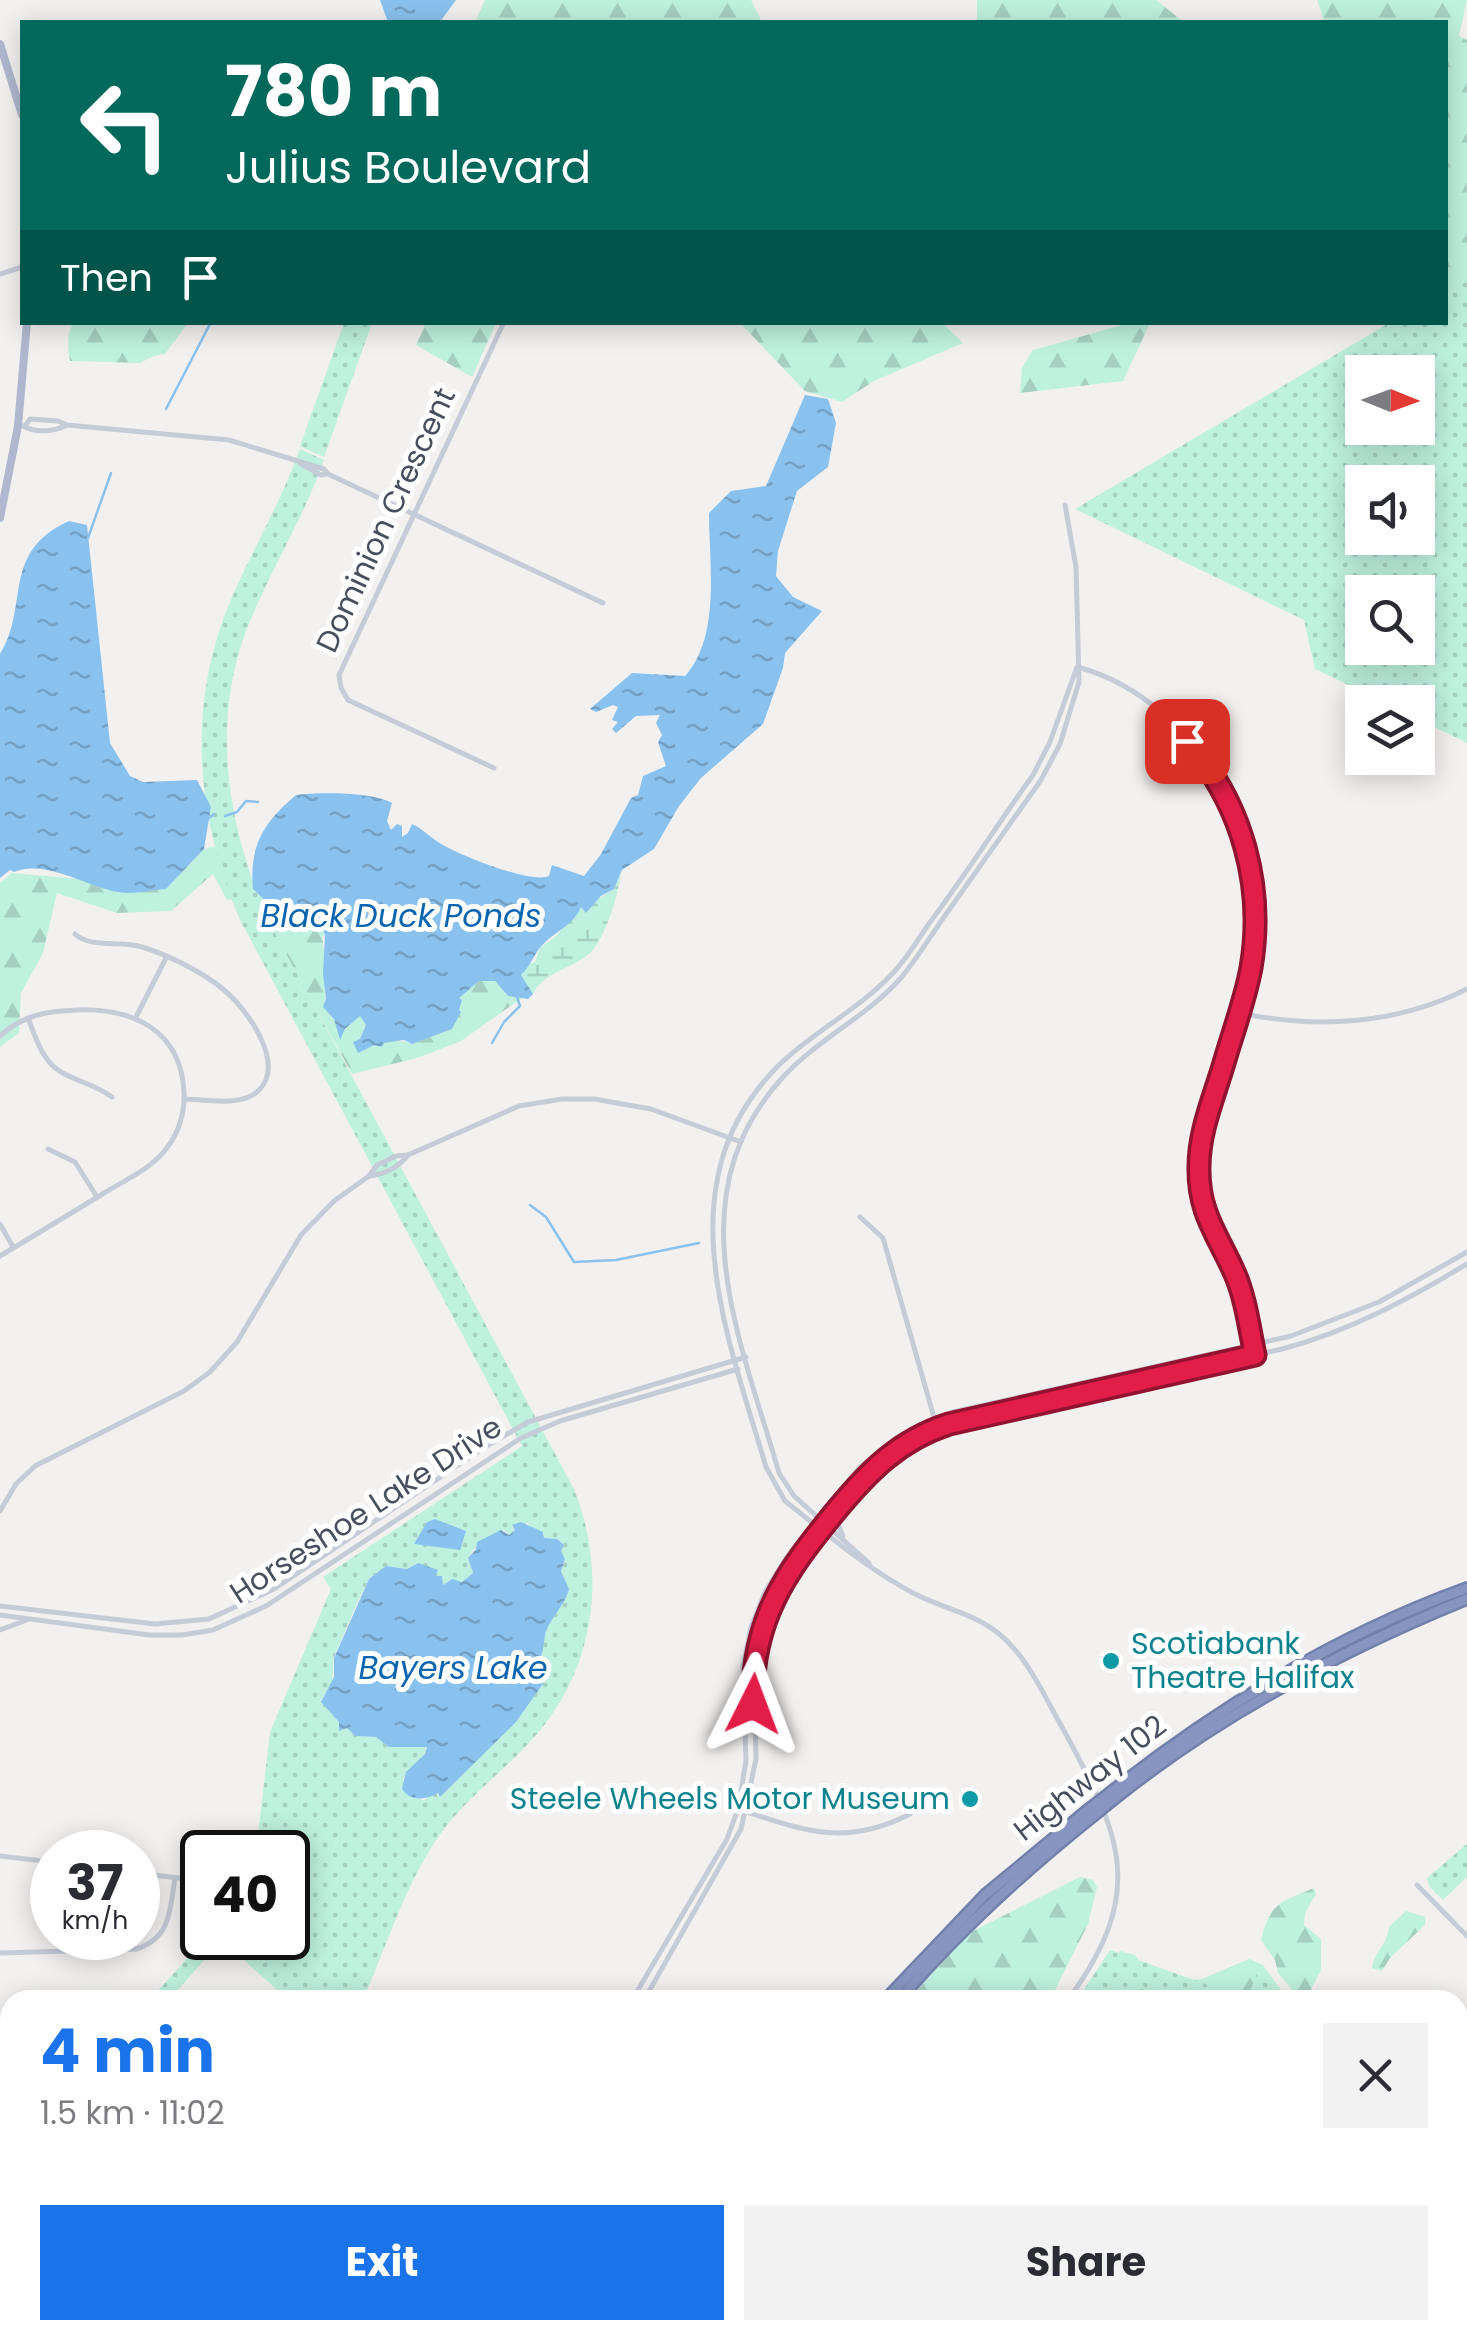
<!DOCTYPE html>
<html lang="en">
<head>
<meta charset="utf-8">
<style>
	:root { --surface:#fff; --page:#f2f2f3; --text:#2b2b33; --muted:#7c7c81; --accent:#1a73e8 }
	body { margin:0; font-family:Poppins,sans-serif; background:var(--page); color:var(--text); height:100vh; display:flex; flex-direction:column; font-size:38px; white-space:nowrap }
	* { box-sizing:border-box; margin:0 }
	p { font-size:32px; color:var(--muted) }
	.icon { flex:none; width:55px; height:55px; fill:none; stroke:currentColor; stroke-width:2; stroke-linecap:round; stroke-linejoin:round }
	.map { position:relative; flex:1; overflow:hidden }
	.details { position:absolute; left:0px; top:1990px; width:1468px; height:350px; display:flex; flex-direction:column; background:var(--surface); border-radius:30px 30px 0 0; box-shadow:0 5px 25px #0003 }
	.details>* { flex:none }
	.guide { position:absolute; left:20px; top:20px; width:1428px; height:305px; border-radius:0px; box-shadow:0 5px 25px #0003; background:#00695c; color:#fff; overflow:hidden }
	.needle { width:65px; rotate:91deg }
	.controls { position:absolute; left:1345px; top:355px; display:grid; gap:20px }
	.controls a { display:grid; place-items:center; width:90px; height:90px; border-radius:0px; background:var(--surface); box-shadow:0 5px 25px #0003; font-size:50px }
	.speed { position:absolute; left:30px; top:1830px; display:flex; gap:20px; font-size:50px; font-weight:700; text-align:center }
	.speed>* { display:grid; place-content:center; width:130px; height:130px; border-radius:50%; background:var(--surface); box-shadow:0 5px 25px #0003; line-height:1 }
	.speed small { font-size:25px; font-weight:400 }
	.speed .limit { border:5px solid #111; border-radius:15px; background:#fff; color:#111 }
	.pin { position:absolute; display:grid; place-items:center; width:85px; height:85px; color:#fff; margin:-42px; border-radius:20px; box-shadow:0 5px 15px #0006 }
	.me { position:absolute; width:110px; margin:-55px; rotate:3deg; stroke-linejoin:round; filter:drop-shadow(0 0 8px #0008) }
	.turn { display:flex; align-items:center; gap:35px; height:210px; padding:0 40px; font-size:45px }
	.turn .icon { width:130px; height:130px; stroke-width:2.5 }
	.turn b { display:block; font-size:70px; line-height:85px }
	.then { display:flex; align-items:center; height:95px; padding:0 40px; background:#0003; gap:20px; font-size:38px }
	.round { display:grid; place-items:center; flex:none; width:105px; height:105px; border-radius:0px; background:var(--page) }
	.overview { display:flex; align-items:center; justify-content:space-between; height:170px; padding:0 40px }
	h1 { font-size:60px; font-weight:700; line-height:75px; color:var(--accent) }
	.action { display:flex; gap:20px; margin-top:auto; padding:20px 40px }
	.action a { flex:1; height:115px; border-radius:0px; background:var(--accent); color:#fff; font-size:40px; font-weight:700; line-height:115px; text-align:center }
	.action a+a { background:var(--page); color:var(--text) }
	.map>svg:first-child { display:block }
	.forest { fill:url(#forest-firs) }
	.wetland { fill:url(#wetland-marsh) }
	.park { fill:url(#park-dots); fill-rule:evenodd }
	.water { fill:url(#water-ripples) }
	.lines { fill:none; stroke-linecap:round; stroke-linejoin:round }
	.stream { stroke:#8ac2ef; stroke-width:2.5 }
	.highway-casing { stroke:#7280ac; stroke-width:14 }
	.minor { stroke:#c6cbd8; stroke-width:5 }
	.major { stroke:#afb8cf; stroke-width:8 }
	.highway { stroke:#8795c0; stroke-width:9 }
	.highway-bridge-casing { stroke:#7280ac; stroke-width:14; stroke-linecap:butt }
	.highway-bridge { stroke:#8795c0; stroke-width:9 }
	.route-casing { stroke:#92132f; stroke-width:25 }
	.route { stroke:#e11d48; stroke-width:18 }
	.culture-dot { fill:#0f9aa8; stroke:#fff; stroke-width:4 }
	.labels { text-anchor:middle; stroke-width:10; stroke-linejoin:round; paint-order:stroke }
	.street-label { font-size:30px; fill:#474e5e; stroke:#fff }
	.culture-label { font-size:30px; fill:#0d838f; stroke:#fff; text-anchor:start }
	.water-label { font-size:32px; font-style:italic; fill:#0965b0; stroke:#fff }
</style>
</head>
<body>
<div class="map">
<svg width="1467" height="2340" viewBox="0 0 1467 2340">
	<defs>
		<pattern id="forest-firs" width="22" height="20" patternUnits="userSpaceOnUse" patternTransform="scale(2.5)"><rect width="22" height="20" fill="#bef1de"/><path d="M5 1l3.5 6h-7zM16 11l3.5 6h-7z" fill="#a5d0c1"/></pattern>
		<pattern id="wetland-marsh" width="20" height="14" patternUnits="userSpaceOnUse" patternTransform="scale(2.5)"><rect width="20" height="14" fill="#bef1de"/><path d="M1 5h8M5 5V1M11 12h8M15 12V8" fill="none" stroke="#a5d0c1"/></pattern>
		<pattern id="park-dots" width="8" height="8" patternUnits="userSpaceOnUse" patternTransform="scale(2.5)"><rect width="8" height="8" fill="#bef1de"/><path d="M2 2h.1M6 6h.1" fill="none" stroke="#a5d0c1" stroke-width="1.8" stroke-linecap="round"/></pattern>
		<pattern id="water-ripples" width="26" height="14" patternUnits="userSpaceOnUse" patternTransform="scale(2.5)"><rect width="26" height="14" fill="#8ac2ef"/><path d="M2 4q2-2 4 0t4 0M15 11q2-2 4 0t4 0" fill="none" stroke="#73a0c5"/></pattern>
	</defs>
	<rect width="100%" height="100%" fill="#f3f1f0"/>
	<!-- forest -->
	<g class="forest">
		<path d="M485,0H751L762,22H475Z"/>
		<path d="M977,0H1156L1184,22H977Z"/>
		<path d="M1317,0H1467L1459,36L1467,40V302L1445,303V22H1325Z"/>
		<path d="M74,322H188V323L165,354L154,356L140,363L70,361C68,349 66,332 74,322Z"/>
		<path d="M1133,322L1150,323L1123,381L1020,393L1022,368L1033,350Z"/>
		<path d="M426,323H496L472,377L416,345Z"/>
		<path d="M740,323H942L963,343L874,381L842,402L805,391Z"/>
		<path d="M220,845L237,898L227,900L213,874L171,911L117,913L57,893L43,953L21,993L19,1033L0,1047V883L12,873L81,879L119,893L166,889L204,849Z"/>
		<path d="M258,892L269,905L291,903L319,917L325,935L322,937C325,950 327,995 324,1007L334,1019L339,1031L345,1030L360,1015L366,1025L360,1039C383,1049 393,1036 412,1044L452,1029L459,1010L458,998L479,981H495L508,996L522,998L461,1041L417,1058L352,1074L254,897Z"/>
		<path d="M1080,1877L1093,1880L1097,1887L1088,1924L1050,2000H935L932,1997L908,2000L969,1933Z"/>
		<path d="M1314,1888L1316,1894L1305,1913L1304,1925L1321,1939V1970L1306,1999L1299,1998L1278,1973L1275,1960L1261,1940C1270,1903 1280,1902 1314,1888Z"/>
		<path d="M1406,1911L1425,1917V1925L1390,1958L1382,1971L1372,1968C1374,1952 1388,1943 1389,1927Z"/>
		<path d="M1120,1951L1135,1955L1145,1969L1186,1981L1202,1979L1249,1959L1263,1965L1288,2000H1093Z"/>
		<path d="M712,2330H892L897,2340H707Z"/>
		<path d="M1019,2330H1458L1467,2340H1022Z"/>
	</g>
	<!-- wetland -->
	<path class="wetland" d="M621,873C618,896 606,937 590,953C573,969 544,971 533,994L521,976L528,965L535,962L540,948L555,937L582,906L591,904L614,889Z"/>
	<!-- park -->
	<g class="park">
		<path d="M1467,276V743L1418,719V702H1384L1315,669L1304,620L1075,509L1389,323L1445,322V289ZM1418,372V428H1362V372ZM1418,482V538H1362V482ZM1418,592V648H1362V592Z"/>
		<path d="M344,323H372L324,457L300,446Z"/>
		<path d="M300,449L324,460C304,516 273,566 250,621C209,720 227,824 268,920L574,1489C607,1572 596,1665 537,1734C507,1769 468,1796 441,1833C406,1882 387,1945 363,2000H288L222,1940L169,2000H160L154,1995L201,1943L202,1929V1938H288V1852H256L270,1732L331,1589L323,1577L522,1446L240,920C196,817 186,707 230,602C252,550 281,502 300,449ZM528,1523L530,1528L544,1533V1538L557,1539L564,1545L560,1551L565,1559L561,1571L569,1589C563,1605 548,1621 545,1636C542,1647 543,1650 539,1661L543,1684L516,1722L440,1796L435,1793L424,1800L410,1797L403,1779L425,1754L426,1747H389L376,1737L355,1736L347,1728L339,1731V1722L321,1701L332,1682L334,1657L358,1601L369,1579L386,1566L407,1569L417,1563L427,1567L442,1585L450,1580L462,1582L473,1573L468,1558C476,1543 488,1538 504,1530L509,1535L515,1530L512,1526Z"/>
		<path d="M1467,1844V1877L1443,1900L1429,1886L1427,1878Z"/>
		<path d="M1110,1950L1247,1999L1259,1968L1279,2000H1174L1142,1989L1118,2000H1077Z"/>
		<path d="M1467,2227V2340H1316L1311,2330H1458V2233Z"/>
	</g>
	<!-- water -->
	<g class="water">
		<path d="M380,0H456L440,22H388Z"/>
		<path d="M805,395L828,399L836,423L828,467L797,491L778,551L776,576L793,597L822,611L785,653L783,668L763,724L701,778L679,806L654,849L622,870L614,889L601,896L586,913L581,907C573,927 552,932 539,949C532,959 530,966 521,975L533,994L528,999L508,996L495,981H479L459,998L462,1000L459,1010L461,1012L452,1029L412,1044L404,1040L384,1043L382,1047L374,1045L358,1053L353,1042L360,1039L366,1025L360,1016L345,1029L340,1040L334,1019L323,1007L326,998L323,974L325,935L319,917L291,903L270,905L253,889C249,845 264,822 296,795C319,792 374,792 392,803L387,821L391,830L397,824L402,826V837L408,833L412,824C425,830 430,838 443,845C462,856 531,884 549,876L552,865L584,876L601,854L631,798L638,795L643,776L666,766L658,742L662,735L656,723L660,715L636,716L616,733L612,729L618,722L612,720L618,707L613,705L596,712L590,709L632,673L685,676C721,636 709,564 709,513L731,491L766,486Z"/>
		<path d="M69,521L87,525L110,743L130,776L143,782L197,780L211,807L204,849L166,889C151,890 132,895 117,892C86,886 45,859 14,872L10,870L0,878V654C30,607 0,552 69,521Z"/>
		<path d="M435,1519L466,1531L460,1550L414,1544L427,1522Z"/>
		<path d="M521,1522L543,1532L544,1538L557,1539L564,1545L561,1551L565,1559L561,1571L569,1589C565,1606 548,1620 545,1636C543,1647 544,1650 539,1661L543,1684L516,1722L440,1797L438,1793C428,1799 411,1803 402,1789L406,1772L425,1754L427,1747H389L376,1737L355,1736L347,1728L339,1731V1722L321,1702L334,1677V1658L369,1579L386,1566L407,1569L418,1563L438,1570L435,1576H442L443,1585L452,1579L462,1582L473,1573L468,1558L476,1549L477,1542L501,1530L509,1535L515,1530L512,1525Z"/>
	</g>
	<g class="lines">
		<!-- stream -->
		<g class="stream">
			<path d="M166,409L211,322"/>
			<path d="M88,538L111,473"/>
			<path d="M225,816L237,812L246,801L258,802"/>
			<path d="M209,818L214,814"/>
			<path d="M492,1043L504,1022L520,1006L517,997"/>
			<path d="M530,1205L546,1217L574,1262L616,1260L699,1243"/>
		</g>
		<!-- highway casing -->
		<g class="highway-casing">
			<g id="highway">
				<path d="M1111,1792C1219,1707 1337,1635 1467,1588"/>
				<path d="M1114,1799C1219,1715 1342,1650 1467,1599"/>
				<path d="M885,2000L985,1895L1089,1809"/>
				<path d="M899,2000C957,1932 1023,1872 1093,1816"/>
				<path d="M660,2340L665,2330"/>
				<path d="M671,2340L676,2330"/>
			</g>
		</g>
		<!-- minor -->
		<g class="minor">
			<path d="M0,274L22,267"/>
			<path d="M23,426C35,433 54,432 67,425"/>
			<path d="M25,426L30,419L58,421L67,425L229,440L324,469L328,474L603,603"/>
			<path d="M301,464L321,475L326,474"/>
			<path d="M1078,667C1203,702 1274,848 1250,970C1238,1033 1199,1105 1199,1168C1199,1216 1222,1239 1238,1281C1246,1305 1250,1330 1255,1355"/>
			<path d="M494,768L348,700L341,688L339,675L504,322"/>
			<path d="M75,934C91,949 121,940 142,947C168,955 203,972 224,990C247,1009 286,1063 259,1090C241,1108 206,1099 184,1099"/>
			<path d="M1239,1013C1316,1029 1396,1025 1467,989"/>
			<path d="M136,1017L166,958"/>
			<path d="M28,1018C35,1036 42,1061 61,1072C78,1082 96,1085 112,1097"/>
			<path d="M0,1036C22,1015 48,1011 77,1010C133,1008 181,1030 184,1092C185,1112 179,1133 166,1149C151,1169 125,1180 104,1193C70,1214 35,1235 0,1256"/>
			<path d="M48,1149L75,1162L97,1197"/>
			<path d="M369,1176C386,1174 398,1168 408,1155"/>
			<path d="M860,1217L883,1238L937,1428"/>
			<path d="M0,1224L13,1247"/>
			<path d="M839,1508L837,1522L843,1536"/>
			<path d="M0,1511L16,1484L35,1466L184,1391L210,1372L237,1342L301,1235L334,1201L369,1176L377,1165L396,1156L408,1155L519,1106L562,1099H594L651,1109L741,1142"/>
			<path d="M869,1563L794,1496L779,1473C741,1340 674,1196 783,1077C818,1039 866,1017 900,979C916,960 930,937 944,917C977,871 1009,825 1041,780L1060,744L1079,682L1076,567L1065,505"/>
			<path d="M0,1606L155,1624L209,1619L274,1589L485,1447L528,1422L746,1357"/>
			<path d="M0,1615L149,1635H182L213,1630L266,1606L521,1438L560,1421L738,1369"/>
			<path d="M0,1630L27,1620"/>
			<path d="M738,1809C802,1830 844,1848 910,1814"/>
			<path d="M0,1856L52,1862"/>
			<path d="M138,1873L202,1881"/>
			<path d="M1417,1885L1467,1936"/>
			<path d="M0,1953L136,1949C171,1939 170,1909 175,1878"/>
			<path d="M632,2000L727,1839L738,1809L746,1761L743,1667L751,1627L765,1592L786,1558L859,1468L896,1438L953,1412L1291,1336L1379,1302L1467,1252"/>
			<path d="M644,2000L741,1829L756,1759L754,1666L763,1626L780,1585L796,1559L870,1470L911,1440L949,1425L1282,1349C1350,1331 1407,1300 1467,1264"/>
			<path d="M1068,2000C1148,1891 1121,1835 1062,1727C1043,1694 1028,1657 998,1633C973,1613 942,1608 915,1594C867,1569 827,1534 785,1501L766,1467C727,1334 663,1180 779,1065C814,1031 858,1010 892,974C906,960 917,941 928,925C965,876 997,825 1033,775L1050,742L1077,667"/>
			<path d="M0,2119L10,2111"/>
			<path d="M0,2186L10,2197"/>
			<path d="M0,2201L10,2212"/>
			<path d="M1458,2226L1467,2219"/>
			<path d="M145,2330L157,2340"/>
			<path d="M160,2330L172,2340"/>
			<path d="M912,2330L914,2340"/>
			<path d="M376,2340L383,2330"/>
			<path d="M390,2340L398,2330"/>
		</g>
		<!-- major -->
		<g class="major">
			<path d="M0,44L22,115"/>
			<path d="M0,518L18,426L27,322"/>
		</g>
		<!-- highway -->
		<use href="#highway" class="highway"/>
		<!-- highway-bridge casing -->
		<g class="highway-bridge-casing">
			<g id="highway-bridge">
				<path d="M1089,1809L1111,1792"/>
				<path d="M1093,1816L1114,1799"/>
			</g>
		</g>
		<!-- highway-bridge -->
		<use href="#highway-bridge" class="highway-bridge"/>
	</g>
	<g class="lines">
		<!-- route casing -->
		<g class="route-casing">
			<path id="route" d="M753,1704C751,1621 785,1573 835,1512C868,1472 899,1440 949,1424L1255,1355C1249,1327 1246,1300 1235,1274C1218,1235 1198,1213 1199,1167C1199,1131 1214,1097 1224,1063C1233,1032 1245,1000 1251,968C1265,886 1242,803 1187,741"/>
		</g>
		<!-- route -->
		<use href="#route" class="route"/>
	</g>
	<!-- markers -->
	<g class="culture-dot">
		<circle cx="1111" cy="1661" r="10"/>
		<circle cx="970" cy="1799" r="10"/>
	</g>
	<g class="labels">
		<!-- street labels -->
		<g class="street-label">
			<text transform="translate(386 520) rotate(-65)" y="10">Dominion Crescent</text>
			<text transform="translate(366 1510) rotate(-33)" y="10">Horseshoe Lake Drive</text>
			<text transform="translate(1090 1778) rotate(-38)" y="10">Highway 102</text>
		</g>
		<!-- culture labels -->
		<g class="culture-label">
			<text x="1131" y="1654">Scotiabank<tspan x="1131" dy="34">Theatre Halifax</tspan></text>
			<text x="950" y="1809" text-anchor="end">Steele Wheels Motor Museum</text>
		</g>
		<!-- water labels -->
		<g class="water-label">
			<text x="401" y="927">Black Duck Ponds</text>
			<text x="453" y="1679">Bayers Lake</text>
		</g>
	</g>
</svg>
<div class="controls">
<a><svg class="needle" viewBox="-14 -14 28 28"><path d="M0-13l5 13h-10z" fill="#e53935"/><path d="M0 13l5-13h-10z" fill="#7c7c81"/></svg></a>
<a><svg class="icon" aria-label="sound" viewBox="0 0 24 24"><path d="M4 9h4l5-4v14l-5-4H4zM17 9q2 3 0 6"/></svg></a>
<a><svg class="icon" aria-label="search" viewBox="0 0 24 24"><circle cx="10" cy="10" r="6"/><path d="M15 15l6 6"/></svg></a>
<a><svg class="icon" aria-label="layers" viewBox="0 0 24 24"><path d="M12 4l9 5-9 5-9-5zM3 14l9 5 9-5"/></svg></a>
</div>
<div class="speed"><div>37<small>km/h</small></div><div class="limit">40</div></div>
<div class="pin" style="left:1187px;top:741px;background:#d93025"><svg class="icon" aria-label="arrive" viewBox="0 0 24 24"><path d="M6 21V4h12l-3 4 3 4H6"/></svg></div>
<svg class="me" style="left:753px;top:1704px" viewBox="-20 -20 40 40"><path d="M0-17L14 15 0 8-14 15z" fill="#e11d48" stroke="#fff" stroke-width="4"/></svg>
<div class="guide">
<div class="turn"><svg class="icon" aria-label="left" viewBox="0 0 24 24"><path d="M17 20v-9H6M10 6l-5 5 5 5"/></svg><div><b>780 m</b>Julius Boulevard</div></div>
<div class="then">Then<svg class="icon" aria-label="arrive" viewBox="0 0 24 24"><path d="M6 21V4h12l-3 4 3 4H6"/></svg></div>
</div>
<section class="details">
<div class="overview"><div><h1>4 min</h1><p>1.5 km · 11:02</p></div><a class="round"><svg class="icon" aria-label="close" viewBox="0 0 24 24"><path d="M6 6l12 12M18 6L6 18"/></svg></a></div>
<div class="action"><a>Exit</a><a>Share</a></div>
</section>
</div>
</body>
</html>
